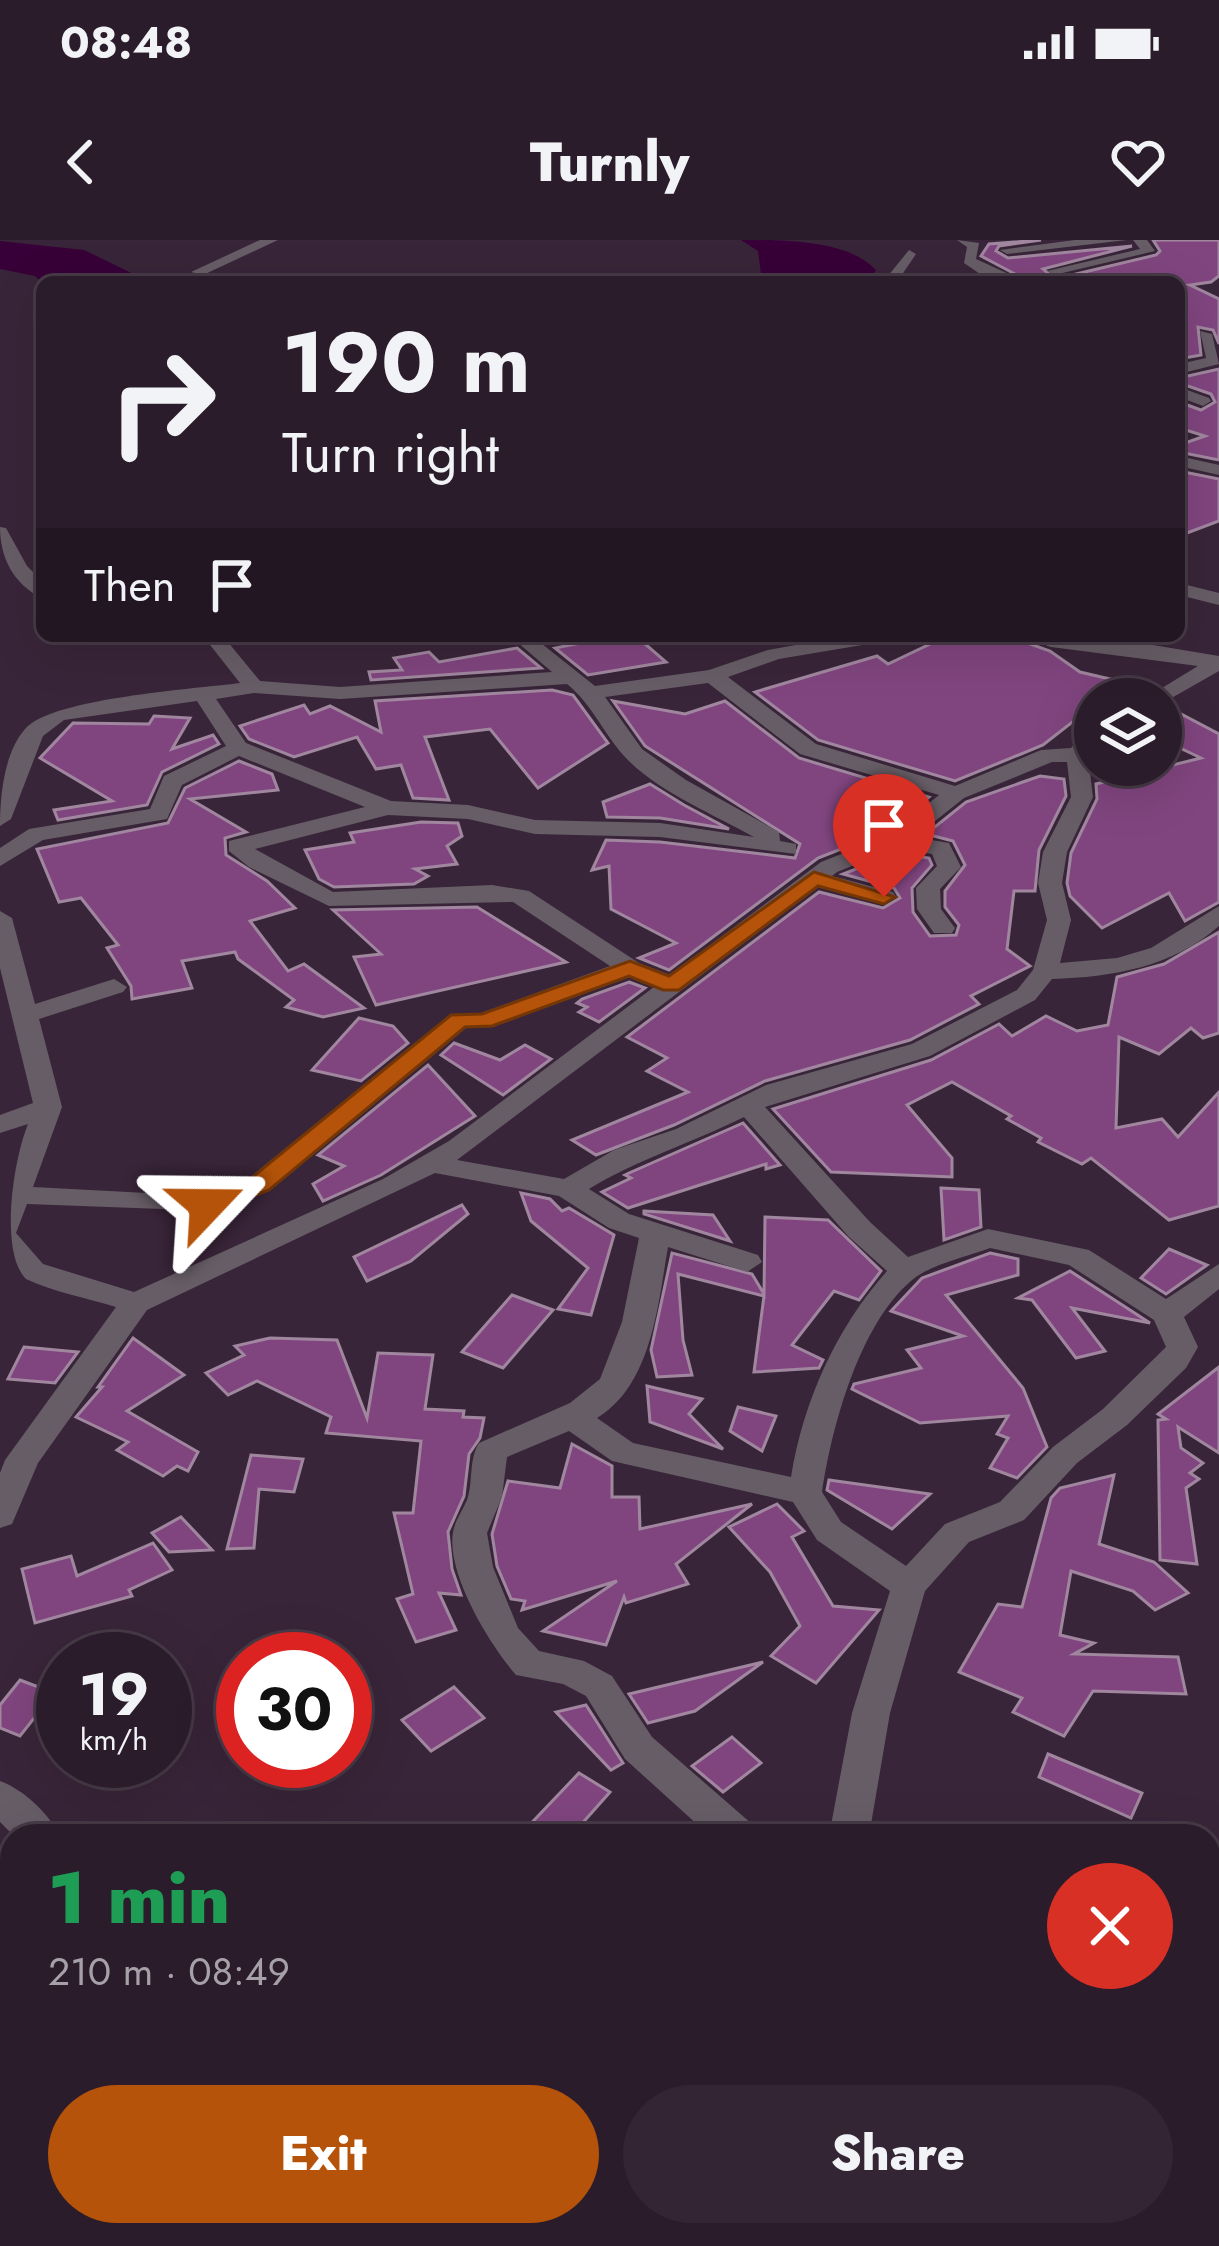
<!DOCTYPE html>
<html lang="en">
<head>
<meta charset="utf-8">
<style>
	:root { --surface:#2b1c2b; --page:#332533; --text:#f1f3f6; --muted:#a6a1a9; --line:#473a47; --accent:#b45309 }
	body { margin:0; font-family:Jost,sans-serif; background:var(--page); color:var(--text); height:100vh; display:flex; flex-direction:column; font-size:45px; white-space:nowrap }
	* { box-sizing:border-box; margin:0 }
	p { font-size:39px; color:var(--muted) }
	.icon { flex:none; width:66px; height:66px; fill:none; stroke:currentColor; stroke-width:2; stroke-linecap:round; stroke-linejoin:round }
	.map { position:relative; flex:1; overflow:hidden }
	.side { position:absolute; left:0px; top:1584px; width:1221px; height:423px; display:flex; flex-direction:column; background:var(--surface); border-radius:36px 36px 0 0; box-shadow:0 12px 48px #0002,0 0 0 3px var(--line) }
	.side>* { flex:none }
	.top-card { position:absolute; left:36px; top:36px; width:1149px; height:366px; border-radius:18px; box-shadow:0 12px 48px #0002,0 0 0 3px var(--line); background:#2b1c2b; color:var(--text); overflow:hidden }
	.tools { position:absolute; left:1074px; top:438px; display:grid; gap:24px }
	.tools a { display:grid; place-items:center; width:108px; height:108px; border-radius:50%; background:var(--surface); box-shadow:0 12px 48px #0002,0 0 0 3px var(--line); font-size:60px }
	.speed { position:absolute; left:36px; top:1392px; display:flex; gap:24px; font-size:60px; font-weight:700; text-align:center }
	.speed>* { display:grid; place-content:center; width:156px; height:156px; border-radius:50%; background:var(--surface); box-shadow:0 12px 48px #0002,0 0 0 3px var(--line); line-height:1 }
	.speed small { font-size:30px; font-weight:400 }
	.speed .limit { border:18px solid #d22; background:#fff; color:#111 }
	.pin { position:absolute; display:grid; place-items:center; width:102px; height:102px; color:#fff; margin:-123px -51px; border-radius:50% 50% 50% 0; rotate:-45deg; box-shadow:0 0 12px #0007 }
	.pin .icon { rotate:45deg }
	.me { position:absolute; width:132px; margin:-66px; rotate:67deg; stroke-linejoin:round; filter:drop-shadow(0 0 9px #0008) }
	.turn { display:flex; align-items:center; gap:42px; height:252px; padding:0 48px; font-size:54px }
	.turn .icon { width:156px; height:156px; stroke-width:2.5 }
	.turn b { display:block; font-size:84px; line-height:102px }
	.then { display:flex; align-items:center; height:114px; padding:0 48px; background:#0003; gap:24px; font-size:45px }
	.round { display:grid; place-items:center; flex:none; width:126px; height:126px; border-radius:63px; background:var(--page) }
	.summary { display:flex; align-items:center; justify-content:space-between; height:204px; padding:0 48px }
	h1 { font-size:72px; font-weight:800; line-height:90px; color:#1e9e55 }
	.action { display:flex; gap:24px; margin-top:auto; padding:24px 48px }
	.action a { flex:1; height:138px; border-radius:72px; background:var(--accent); color:#fff; font-size:48px; font-weight:800; line-height:138px; text-align:center }
	.action a+a { background:var(--page); color:var(--text) }
	.status { display:flex; justify-content:space-between; align-items:center; height:84px; padding:0 60px; background:var(--surface); direction:ltr }
	.status svg { height:33px; fill:currentColor }
	header { display:flex; justify-content:space-between; align-items:center; height:156px; padding:0 48px; background:var(--surface); font-size:54px; font-weight:800 }
	.map>svg:first-child { display:block }
	.water { fill:#370038 }
	.building { fill:#80457f; stroke:#a0879f; stroke-width:3 }
	.lines { fill:none; stroke-linecap:round; stroke-linejoin:round }
	.minor { fill:#675d66; fill-rule:evenodd }
	.route { fill:#b45309; stroke:#753606; stroke-width:3 }
</style>
</head>
<body>
<div class="status"><b>08:48</b><svg viewBox="0 0 49 12"><path d="M0 12V9h3v3zM5 12V6h3v6zM10 12V3h3v9zM15 12V0h3v12zM26 1h20v11H26zM47 4h2v5h-2z"/></svg></div>
<header><svg class="icon" aria-label="back" viewBox="0 0 24 24"><path d="M15 5l-7 7 7 7"/></svg>Turnly<svg class="icon" aria-label="heart" viewBox="0 0 24 24"><path d="M12 20l-8-8c-3-5 5-10 8-4 3-6 11-1 8 4z"/></svg></header>
<div class="map">
<svg width="1219" height="2006" viewBox="0 0 1219 2006">
	<rect width="100%" height="100%" fill="#392539"/>
	<!-- water -->
	<g class="water">
		<path d="M741,0C785,0 848,0 876,30L868,42H762L758,11Z"/>
		<path d="M0,1L84,10L150,42L42,43L35,36L0,29Z"/>
	</g>
	<!-- building -->
	<g class="building">
		<path d="M1041,0L999,6L996,11L1008,18L1132,6L1043,29L1055,39L1156,15L1160,11L1153,0H1219V36L1211,42L1190,45L1219,59V104L1213,90L1198,87L1201,115L1179,119V42H1030L981,16L989,4Z"/>
		<path d="M1219,129V220L1179,212V205L1205,196L1179,188V162L1201,170L1215,162L1211,154L1179,143V138Z"/>
		<path d="M1179,231L1219,239V281L1179,296Z"/>
		<path d="M616,396H636L666,422L588,435L555,408Z"/>
		<path d="M947,396H1008L1050,411L1080,432L1114,440L1088,470L1043,505L955,541L818,500L755,452L877,416L888,424Z"/>
		<path d="M517,408L541,428L371,440L369,432L402,430L394,418L429,412L439,422Z"/>
		<path d="M552,450L573,455L608,503L538,548L490,489L425,497L449,560L413,558L401,525L376,529L357,497L294,517L249,499L240,486L304,465L310,474L330,466L381,492L375,461Z"/>
		<path d="M613,461L685,474L725,461L799,518L929,557L885,592L818,618L669,730L639,718L676,703L611,669L609,626L592,630L606,600L660,602L795,618L800,604L645,506Z"/>
		<path d="M1166,466L1219,494V662L1185,681L1169,653L1102,688L1070,656L1067,643L1071,613L1097,559L1096,544L1201,518L1161,499V468Z"/>
		<path d="M154,476L190,478L172,509L213,495L219,504L162,532L147,565L58,580L54,570L112,561L40,518L73,483L149,484Z"/>
		<path d="M239,521L272,534L278,550L190,559L246,592L225,598L226,615L267,641L295,668L250,681L288,731L304,724L364,768L323,777L286,767L294,760L238,719L235,712L182,721L192,748L132,759L131,746L107,708L118,705L81,658L59,662L37,609L168,583L185,548Z"/>
		<path d="M1040,536L1064,539L1066,556L1039,610L1035,651H1014L1007,709L1030,726L971,756L979,764L910,800L765,841L674,885L596,915L572,900L688,852L647,831L667,818L627,797L819,652L883,668L900,658L894,648L843,634L897,613L929,618L932,625L912,648L913,672L930,696L956,695L959,685L945,667V651L965,625L953,601L926,594L966,562Z"/>
		<path d="M650,544L684,565L729,589L660,578L607,577L603,562Z"/>
		<path d="M421,582L458,583L462,596L447,606L457,624L415,629L428,636L414,644L334,647L319,639L305,610L354,602L350,593Z"/>
		<path d="M477,667L566,722L376,765L354,717L381,714L333,670Z"/>
		<path d="M1219,692V793L1203,798L1191,788L1159,814L1119,797L1116,888L1162,879L1178,897L1219,852V966L1169,980L1091,918L1082,924L1038,902L1041,898L1007,879L1011,876L952,842L907,865L952,918V937L831,932L773,869L931,820L999,784L1012,796L1046,776L1077,791L1108,785L1117,737L1164,724Z"/>
		<path d="M629,742L645,748L599,782L579,772L587,767L577,763L582,759Z"/>
		<path d="M359,778L393,786L408,803L361,841L312,830Z"/>
		<path d="M454,803L500,820L525,805L551,819L503,855L441,815Z"/>
		<path d="M428,825L475,876L381,935L323,961L313,944L344,926L318,915Z"/>
		<path d="M743,883L780,925L766,929V924L628,968L602,952L631,938L625,935L629,933Z"/>
		<path d="M941,948L979,950L981,987L944,1000Z"/>
		<path d="M521,953L550,959L562,971L569,968L614,995L591,1075L558,1069L588,1028L531,981Z"/>
		<path d="M462,965L468,974L411,1021L367,1041L354,1017Z"/>
		<path d="M644,971L713,975L730,1001L644,974Z"/>
		<path d="M765,977L828,980L881,1031L859,1060L834,1051L792,1105L823,1120L819,1128L754,1132L764,1056L678,1034L683,1100L692,1135L657,1137L651,1110L672,1013L752,1034L764,1054Z"/>
		<path d="M1169,1009L1207,1025L1166,1054L1141,1038Z"/>
		<path d="M990,1013L1018,1019V1035L946,1055L1023,1148L1047,1207L1017,1238L990,1228L1008,1198L997,1194L1008,1176L920,1183L852,1149L854,1144L921,1128L907,1110L963,1096L891,1071L922,1038Z"/>
		<path d="M1070,1031L1150,1083L1072,1068L1105,1111L1076,1118L1032,1060L1018,1058Z"/>
		<path d="M512,1055L553,1070L503,1128L462,1112Z"/>
		<path d="M133,1098L184,1135L127,1171L198,1212L188,1231L177,1226L163,1236L117,1210L128,1202L76,1177L102,1147H98Z"/>
		<path d="M270,1098L337,1100L367,1178L378,1113L433,1115L425,1169L464,1171L463,1177L484,1178L480,1198L469,1214L464,1256L448,1292L452,1329L461,1355L439,1353L456,1390L416,1402L397,1359L413,1354L394,1273H413L421,1201L326,1193L331,1177L257,1141L228,1155L206,1133L244,1115L235,1106Z"/>
		<path d="M24,1107L78,1112L55,1143L8,1139Z"/>
		<path d="M1219,1127V1213L1178,1187L1181,1208L1203,1223L1190,1233L1199,1239L1186,1248L1197,1324L1160,1320L1158,1180L1166,1179L1158,1174Z"/>
		<path d="M647,1146L702,1159L689,1174L723,1209L650,1182Z"/>
		<path d="M738,1167L776,1176L762,1211L730,1191Z"/>
		<path d="M572,1204L612,1226V1257H639L640,1289L752,1264L676,1324L688,1344L626,1363L624,1357L606,1405L543,1391L617,1341L522,1370L525,1361L511,1359L497,1326L492,1294L508,1241L560,1248Z"/>
		<path d="M251,1215L303,1219L294,1252L259,1249L254,1308L227,1309Z"/>
		<path d="M1114,1235L1099,1304L1154,1322L1188,1353L1155,1370L1133,1351L1071,1331L1060,1395L1094,1403L1074,1414L1178,1417L1186,1454L1093,1451L1064,1496L1013,1472L1022,1458L959,1432L998,1364L1022,1367L1051,1258L1060,1248Z"/>
		<path d="M829,1240L930,1254L892,1289L827,1250Z"/>
		<path d="M777,1264L804,1291L792,1297L833,1366L879,1370L816,1443L771,1416L800,1386L770,1332L729,1287Z"/>
		<path d="M181,1277L212,1310L169,1312L152,1293Z"/>
		<path d="M153,1303L172,1330L129,1350L132,1356L35,1383L22,1329L71,1316L77,1336Z"/>
		<path d="M763,1422L695,1471L648,1483L629,1454Z"/>
		<path d="M20,1440L54,1453L20,1496L0,1488V1465Z"/>
		<path d="M454,1447L484,1478L431,1511L402,1480Z"/>
		<path d="M586,1465L623,1523L611,1530L556,1472Z"/>
		<path d="M732,1497L761,1523L723,1552L692,1526Z"/>
		<path d="M1048,1514L1142,1553L1131,1578L1039,1537Z"/>
		<path d="M579,1533L610,1552L571,1596H519Z"/>
	</g>
	<g class="lines">
		<!-- minor -->
		<g class="minor">
			<path d="M260,0H278L203,35L191,32Z"/>
			<path d="M957,0L979,3L976,19L1026,42L983,36L964,23L967,7Z"/>
			<path d="M1075,0H1127L1007,14L1000,10Z"/>
			<path d="M1133,0H1147L1155,11L1054,35L1047,31L1140,9Z"/>
			<path d="M909,10L916,14L897,42H883Z"/>
			<path d="M1200,91L1212,94L1219,124L1179,134V124L1206,118Z"/>
			<path d="M1179,147L1209,158L1211,161L1203,166L1179,157Z"/>
			<path d="M1179,216L1219,225V235L1179,226Z"/>
			<path d="M0,287L6,288L27,326L42,341V358C13,344 0,317 0,287Z"/>
			<path d="M1179,343L1219,353V365L1179,355Z"/>
			<path d="M203,396H223L260,441L340,447L552,432L510,396H532L595,446L709,430L768,410L845,396H890L880,402L779,419L728,437L816,504L955,546L1041,510L1071,508L1087,488L1095,487V507L1088,516L1093,557L1067,612L1062,643L1071,680L1060,723L1117,718L1151,708L1219,666V686C1173,727 1113,737 1052,739L1035,760L930,816L765,867L870,982L908,1017L988,989L1089,1010L1166,1059L1219,1024V1049L1184,1077L1198,1107L1186,1128L1127,1185L1077,1223L1024,1280L969,1302L925,1351L890,1473L869,1596H829L852,1473L890,1351L817,1300L793,1262L612,1221L569,1191L507,1217L502,1257L487,1293L493,1327L518,1388L539,1411L584,1421L612,1436L652,1497L752,1584L758,1596H710L625,1519L586,1456L563,1444L516,1435C490,1405 446,1334 453,1292C455,1280 464,1269 468,1257C473,1239 469,1219 479,1203L570,1163L600,1139L622,1082L639,998L609,988L559,956L435,933L147,1070L38,1223L12,1284L0,1288V1233L5,1220L116,1067C87,1058 53,1052 26,1039C0,1013 12,924 28,884L0,893V875L33,863L0,728V671L12,678L35,764L114,739L127,747L123,752L39,779L62,867L33,947L204,956L249,938L451,774L481,773L610,726L513,662L329,666L249,627L229,611V601L365,567L239,516L182,545L167,579L43,600L0,626V608L29,589L150,569L164,536L226,506L197,461L64,480L43,496L11,579L0,586C0,556 4,513 25,489C52,458 195,449 240,443ZM708,443L800,514L939,555L887,596L821,622L670,735L639,723L529,651L492,645L333,652L255,609L388,575L468,579L535,594L660,597L796,614V604L780,601L779,592L686,540L642,509L605,457ZM567,444C592,464 603,493 625,517C658,552 713,574 754,597L660,583L535,580L468,565L391,561L246,503L216,459L254,453L340,459ZM1052,522H1067L1071,557L1043,612L1038,643L1047,680L1033,730L1017,750L912,804L766,845L676,889L614,910L564,939L457,920L818,647L884,664L896,657L893,652L832,636L837,632L897,608L932,614L937,626L916,648L917,669L934,693H952L955,688L941,669L940,649L961,627L949,603L915,597L964,558ZM629,737L654,747L449,901L383,939L134,1052L43,1024L16,993L27,964L217,971L269,950L466,788L493,787ZM744,877L848,996L887,1031C836,1088 803,1162 791,1237L633,1203L597,1178C652,1145 658,1064 668,1007L747,1032L762,1022L758,1015L629,974L589,949C638,919 692,903 744,877ZM990,1008L1069,1025L1154,1080L1166,1107L1103,1169L1053,1207L1000,1262L945,1284L906,1326L841,1282L822,1252C832,1186 859,1085 912,1040C931,1024 967,1017 990,1008Z"/>
			<path d="M1018,396L1147,404L1219,416V431L1161,464V459H1144L1198,426L1051,407Z"/>
			<path d="M0,1541C23,1549 49,1574 60,1596H14L0,1582Z"/>
			<path d="M1209,1922L1219,1923V1967L1209,1966Z"/>
			<path d="M253,1995H304L300,2006H249Z"/>
		</g>
	</g>
	<!-- route -->
	<path class="route" d="M814,632L895,657L884,664L818,646L679,750H663L629,736L492,786L465,787L269,950L207,974L194,965L250,939L451,775L482,774L630,721L669,736Z"/>
</svg>
<div class="tools">
<a><svg class="icon" aria-label="layers" viewBox="0 0 24 24"><path d="M12 4l9 5-9 5-9-5zM3 14l9 5 9-5"/></svg></a>
</div>
<div class="speed"><div>19<small>km/h</small></div><div class="limit">30</div></div>
<div class="pin" style="left:884px;top:657px;background:#d93025"><svg class="icon" aria-label="arrive" viewBox="0 0 24 24"><path d="M6 21V4h12l-3 4 3 4H6"/></svg></div>
<svg class="me" style="left:207px;top:965px" viewBox="-20 -20 40 40"><path d="M0-17L14 15 0 8-14 15z" fill="#b45309" stroke="#fff" stroke-width="4"/></svg>
<div class="top-card">
<div class="turn"><svg class="icon" aria-label="right" viewBox="0 0 24 24"><path d="M7 20v-9h11M14 6l5 5-5 5"/></svg><div><b>190 m</b>Turn right</div></div>
<div class="then">Then<svg class="icon" aria-label="arrive" viewBox="0 0 24 24"><path d="M6 21V4h12l-3 4 3 4H6"/></svg></div>
</div>
<section class="side">
<div class="summary"><div><h1>1 min</h1><p>210 m · 08:49</p></div><a class="round" style="background:#d93025;color:#fff"><svg class="icon" aria-label="close" viewBox="0 0 24 24"><path d="M6 6l12 12M18 6L6 18"/></svg></a></div>
<div class="action"><a>Exit</a><a>Share</a></div>
</section>
</div>
</body>
</html>
